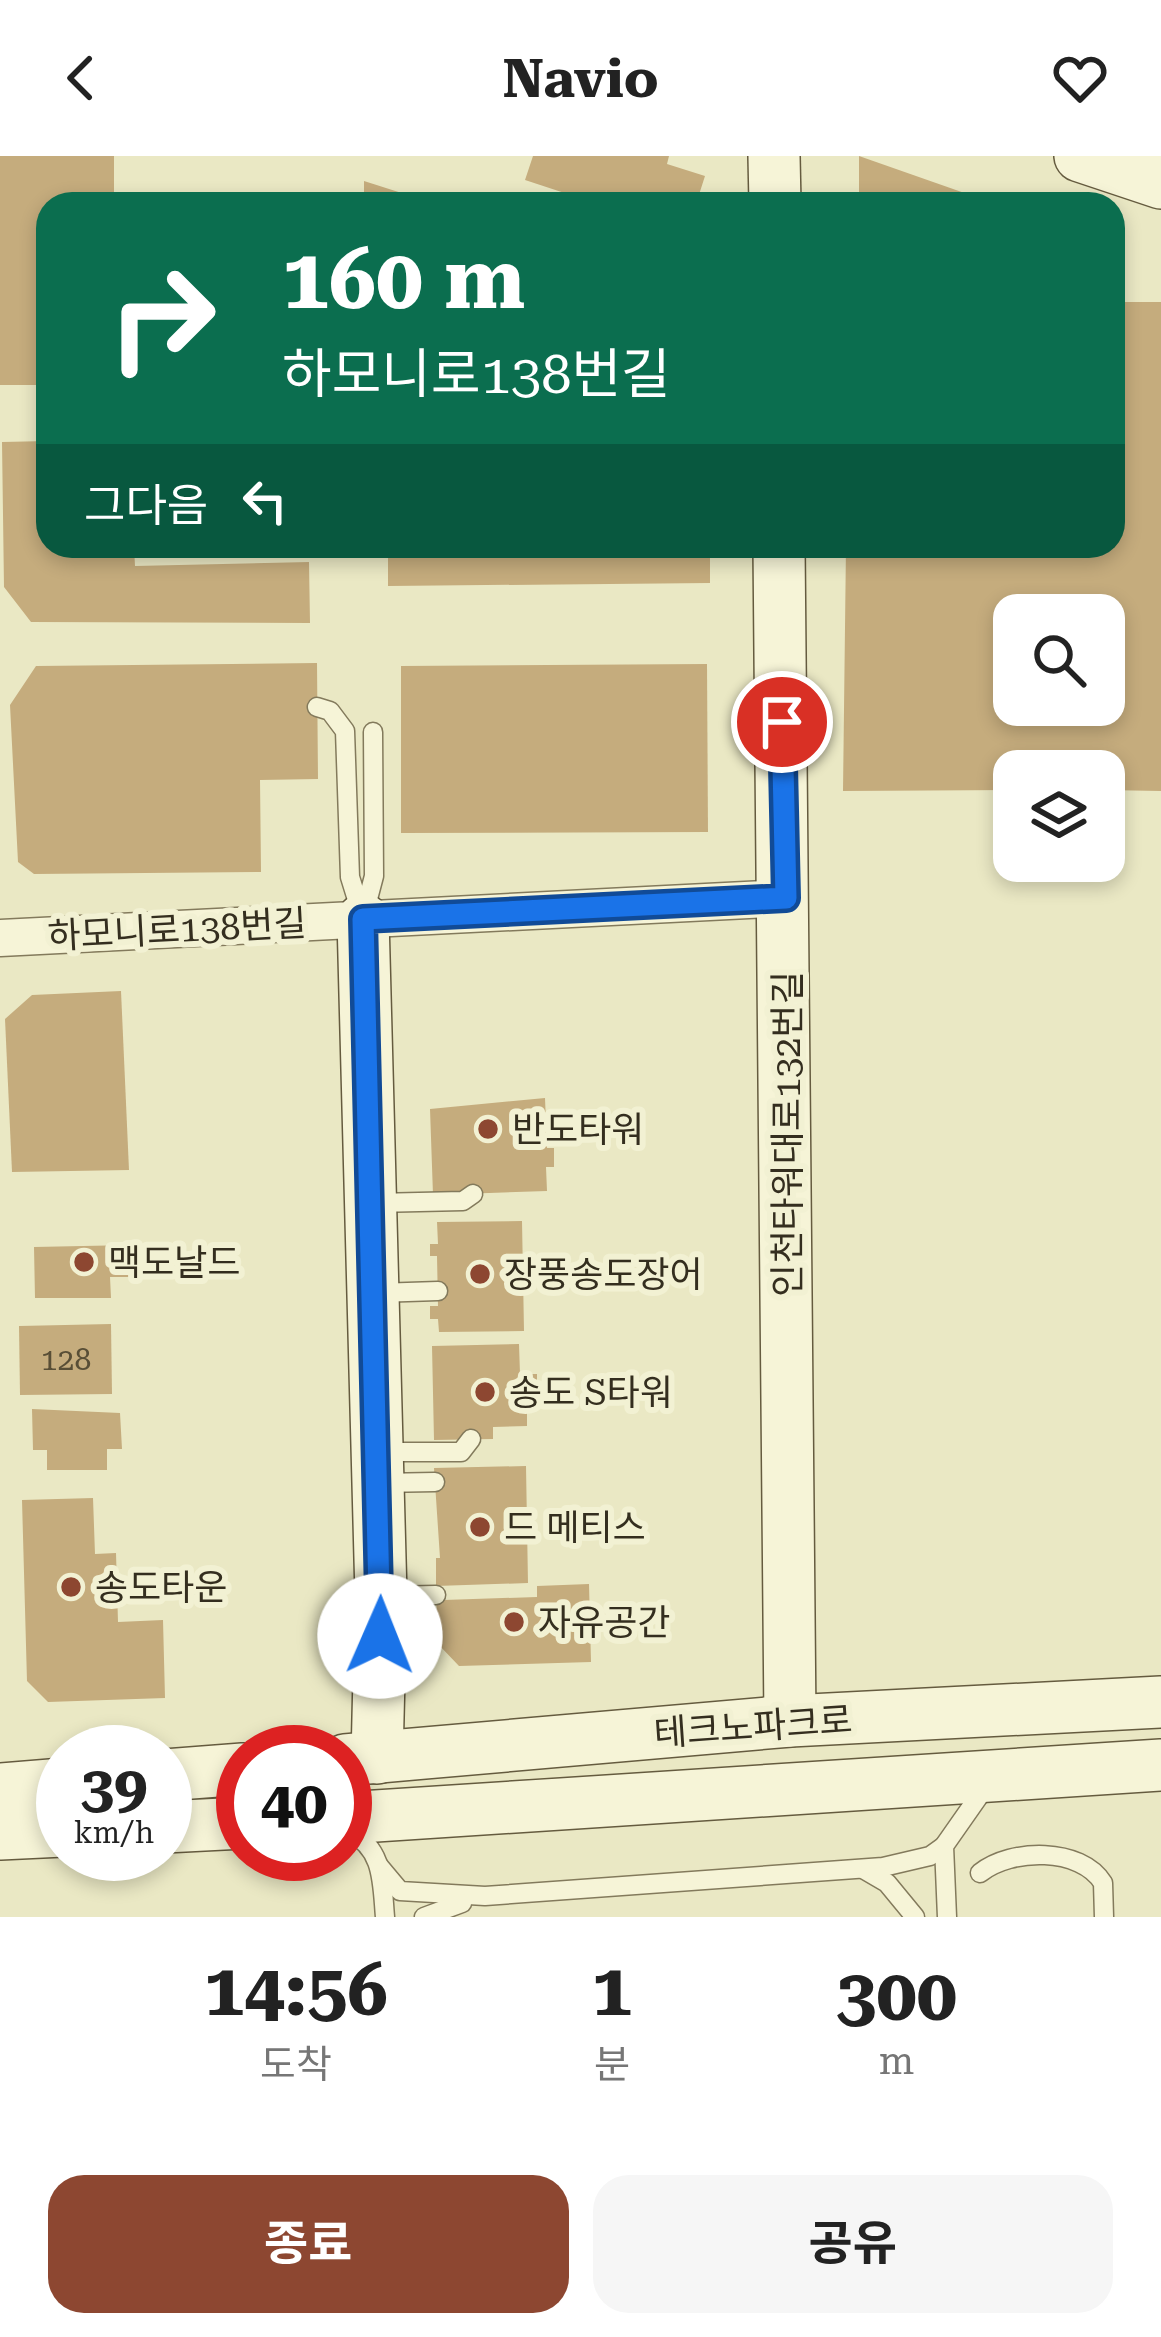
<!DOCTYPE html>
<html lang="ko">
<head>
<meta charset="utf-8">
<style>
	:root { --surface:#fff; --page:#f6f6f6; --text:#222; --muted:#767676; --accent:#8d4731 }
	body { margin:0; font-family:"Roboto Serif","Noto Sans KR",serif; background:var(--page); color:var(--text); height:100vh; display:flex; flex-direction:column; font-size:45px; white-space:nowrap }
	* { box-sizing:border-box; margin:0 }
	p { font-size:39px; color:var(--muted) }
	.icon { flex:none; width:66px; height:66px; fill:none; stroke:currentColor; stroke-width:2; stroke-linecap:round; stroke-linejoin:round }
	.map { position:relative; height:1761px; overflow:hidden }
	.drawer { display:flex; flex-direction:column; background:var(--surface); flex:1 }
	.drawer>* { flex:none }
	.top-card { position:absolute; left:36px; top:36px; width:1089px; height:366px; border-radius:36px; box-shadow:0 6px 18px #0003; background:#0b6e4f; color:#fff; overflow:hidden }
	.tools { position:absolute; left:993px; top:438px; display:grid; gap:24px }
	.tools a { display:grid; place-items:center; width:132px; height:132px; border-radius:24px; background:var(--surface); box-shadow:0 6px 18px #0003; font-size:60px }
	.speed { position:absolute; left:36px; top:1569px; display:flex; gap:24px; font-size:60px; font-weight:700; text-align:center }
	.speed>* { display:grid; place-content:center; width:156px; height:156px; border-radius:50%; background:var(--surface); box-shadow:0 6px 18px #0003; line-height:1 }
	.speed small { font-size:30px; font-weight:400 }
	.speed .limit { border:18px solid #d22; background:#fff; color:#111 }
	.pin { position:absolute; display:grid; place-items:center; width:102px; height:102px; color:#fff; margin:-51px; border:6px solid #fff; border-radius:50%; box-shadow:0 3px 12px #0007 }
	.me { position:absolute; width:132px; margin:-66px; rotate:1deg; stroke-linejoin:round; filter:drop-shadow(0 0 9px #0008) }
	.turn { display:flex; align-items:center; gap:42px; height:252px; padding:0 48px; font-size:54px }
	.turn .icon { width:156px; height:156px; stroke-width:2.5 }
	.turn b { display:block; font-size:84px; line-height:102px }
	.then { display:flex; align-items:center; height:114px; padding:0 48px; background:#0003; gap:24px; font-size:45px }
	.eta { display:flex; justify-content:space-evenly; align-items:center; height:204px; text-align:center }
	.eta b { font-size:72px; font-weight:700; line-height:84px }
	.primary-button { display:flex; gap:24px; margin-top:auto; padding:24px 48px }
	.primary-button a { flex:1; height:138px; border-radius:36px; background:var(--accent); color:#fff; font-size:48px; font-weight:700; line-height:138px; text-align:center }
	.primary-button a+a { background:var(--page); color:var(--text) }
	header { display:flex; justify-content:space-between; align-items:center; height:156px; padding:0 48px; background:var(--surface); font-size:54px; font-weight:700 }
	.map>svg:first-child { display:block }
	.building { fill:#c5ac7d; fill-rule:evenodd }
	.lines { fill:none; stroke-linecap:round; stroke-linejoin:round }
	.lane-casing { stroke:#837a5c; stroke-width:21 }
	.street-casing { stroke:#837a5c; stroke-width:39 }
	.secondary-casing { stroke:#655b3f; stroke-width:54 }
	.lane { stroke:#f6f4d7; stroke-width:18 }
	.street { stroke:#f6f4d7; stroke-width:36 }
	.secondary { stroke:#f6f4d7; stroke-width:51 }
	.route-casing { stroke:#114b97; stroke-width:30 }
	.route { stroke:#1a73e8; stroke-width:21 }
	.poi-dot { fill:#8d4731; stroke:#f2f1d3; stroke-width:4.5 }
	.labels { text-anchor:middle; stroke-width:12; stroke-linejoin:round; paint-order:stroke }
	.number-label { font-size:30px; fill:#584e36 }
	.street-label { font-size:36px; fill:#342e1f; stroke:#f2f1d3 }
	.poi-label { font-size:36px; fill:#342e1f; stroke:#f2f1d3; text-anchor:start }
</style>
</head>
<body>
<header><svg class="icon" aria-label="back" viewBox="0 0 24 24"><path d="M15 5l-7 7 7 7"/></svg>Navio<svg class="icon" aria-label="heart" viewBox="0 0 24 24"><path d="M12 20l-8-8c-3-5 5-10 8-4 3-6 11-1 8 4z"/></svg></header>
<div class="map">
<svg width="1161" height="1761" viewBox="0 0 1161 1761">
	<rect width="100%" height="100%" fill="#eae8c4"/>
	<!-- building -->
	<g class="building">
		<path d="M0,0H114V48H48V229H0Z"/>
		<path d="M533,0H669L667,8L705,20L696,48H598L525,24Z"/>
		<path d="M859,0L993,47V48H859Z"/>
		<path d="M364,25L433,47L432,48H364Z"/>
		<path d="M1113,146H1161V635L1104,634V615H1014V634L843,635L846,390H1113ZM1014,459H1104V549H1014Z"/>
		<path d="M48,285V390H134L135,410L309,406L310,467L31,466L4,431L2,286Z"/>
		<path d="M388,390H710V427L388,430Z"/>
		<path d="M317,507L318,623L260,624L261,716L34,718L18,706L10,549L36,510Z"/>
		<path d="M707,508L708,676L401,677V510Z"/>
		<path d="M121,835L129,1014L12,1016L5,863L32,839Z"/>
		<path d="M545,942L547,992H554V1011H546L547,1035L433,1039L430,953Z"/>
		<path d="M522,1065L524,1175L439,1176L438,1163H430V1150H438L437,1100H430V1088H438L437,1066Z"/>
		<path d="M132,1089L133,1121H110L111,1142H35L34,1091Z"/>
		<path d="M111,1168L112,1238L20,1239L19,1170Z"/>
		<path d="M519,1188L520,1218H537V1254H527V1270L493,1271V1283L434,1284L432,1190Z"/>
		<path d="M32,1253L120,1257L122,1293H107V1314H47V1294H33Z"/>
		<path d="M526,1310L528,1427L436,1430V1402H440L434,1312Z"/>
		<path d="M93,1342L95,1398L116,1397L118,1466L163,1464L165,1542L48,1546L27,1525L22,1344Z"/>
		<path d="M589,1428L591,1506L459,1510L438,1488L436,1435H444V1444L537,1441V1430Z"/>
	</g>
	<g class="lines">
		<!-- lane casing -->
		<g class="lane-casing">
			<g id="lane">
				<path d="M317,551L330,555L345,575L350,721L363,763"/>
				<path d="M364,758L374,720L373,576"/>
				<path d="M375,1047L463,1045L473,1038"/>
				<path d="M377,1137L438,1135"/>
				<path d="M382,1296H461L471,1283"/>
				<path d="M379,1327L435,1326"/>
				<path d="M387,1440L436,1439"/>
				<path d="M349,1676C384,1692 382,1727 385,1761"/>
				<path d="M379,1710L400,1735L485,1740L883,1711L930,1700L944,1690"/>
				<path d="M863,1713L887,1727L915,1761"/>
				<path d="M980,1717C1011,1692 1081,1691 1103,1727L1104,1761"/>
				<path d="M424,1761L462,1747"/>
				<path d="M947,1761L944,1690L986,1630"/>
			</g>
		</g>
		<!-- street casing -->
		<g class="street-casing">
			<path id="street" d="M0,782L786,742"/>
		</g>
		<!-- secondary casing -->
		<g class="secondary-casing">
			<g id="secondary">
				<path d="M774,0L775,48"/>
				<path d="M1080,0L1161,27"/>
				<path d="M779,390L790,1565"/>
				<path d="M363,763L381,1440L377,1602"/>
				<path d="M345,1604L790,1565L1161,1546"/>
				<path d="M165,1619L243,1613"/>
				<path d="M0,1633L63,1628"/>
				<path d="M345,1662L1161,1609"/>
				<path d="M165,1671L243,1667"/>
				<path d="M0,1678L63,1675"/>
			</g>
		</g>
		<!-- lane -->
		<use href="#lane" class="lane"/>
		<!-- street -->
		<use href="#street" class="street"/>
		<!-- secondary -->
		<use href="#secondary" class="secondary"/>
	</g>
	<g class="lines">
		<!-- route casing -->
		<g class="route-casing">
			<path id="route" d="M380,1480L363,763L786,742L782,566"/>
		</g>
		<!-- route -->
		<use href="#route" class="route"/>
	</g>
	<!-- markers -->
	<g class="poi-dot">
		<circle cx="488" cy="973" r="12"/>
		<circle cx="84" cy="1106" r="12"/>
		<circle cx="480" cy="1118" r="12"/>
		<circle cx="485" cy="1236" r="12"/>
		<circle cx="480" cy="1371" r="12"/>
		<circle cx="71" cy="1431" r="12"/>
		<circle cx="514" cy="1466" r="12"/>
	</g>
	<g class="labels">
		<!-- number labels -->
		<g class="number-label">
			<text x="66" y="1214">128</text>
		</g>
		<!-- street labels -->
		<g class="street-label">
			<text transform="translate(177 773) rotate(-3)" y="13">하모니로138번길</text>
			<text transform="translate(787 978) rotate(-90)" y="13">인천타워대로132번길</text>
			<text transform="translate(753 1570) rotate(-4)" y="13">테크노파크로</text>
		</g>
		<!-- poi labels -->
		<g class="poi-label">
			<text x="512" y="986">반도타워</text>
			<text x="108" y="1119">맥도날드</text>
			<text x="504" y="1131">장풍송도장어</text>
			<text x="509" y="1249">송도 S타워</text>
			<text x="504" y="1384">드 메티스</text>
			<text x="95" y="1444">송도타운</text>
			<text x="538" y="1479">자유공간</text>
		</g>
	</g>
</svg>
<div class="tools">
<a><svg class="icon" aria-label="search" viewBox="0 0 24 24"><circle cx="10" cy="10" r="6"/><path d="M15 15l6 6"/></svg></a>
<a><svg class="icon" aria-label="layers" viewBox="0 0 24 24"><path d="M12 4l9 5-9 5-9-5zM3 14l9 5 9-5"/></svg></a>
</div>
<div class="speed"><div>39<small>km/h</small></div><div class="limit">40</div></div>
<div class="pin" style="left:782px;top:566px;background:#d93025"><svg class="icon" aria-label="arrive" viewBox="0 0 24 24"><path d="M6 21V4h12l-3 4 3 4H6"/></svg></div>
<svg class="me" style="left:380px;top:1480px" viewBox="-20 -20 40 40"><circle r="19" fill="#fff"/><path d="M0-13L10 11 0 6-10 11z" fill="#1a73e8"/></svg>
<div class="top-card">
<div class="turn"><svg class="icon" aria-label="right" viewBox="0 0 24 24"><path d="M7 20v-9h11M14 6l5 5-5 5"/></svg><div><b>160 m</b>하모니로138번길</div></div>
<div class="then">그다음<svg class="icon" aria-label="left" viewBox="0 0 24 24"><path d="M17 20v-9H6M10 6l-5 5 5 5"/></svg></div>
</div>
</div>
<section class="drawer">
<div class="eta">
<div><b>14:56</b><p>도착</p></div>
<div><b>1</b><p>분</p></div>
<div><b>300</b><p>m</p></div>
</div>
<div class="primary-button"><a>종료</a><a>공유</a></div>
</section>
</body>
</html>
